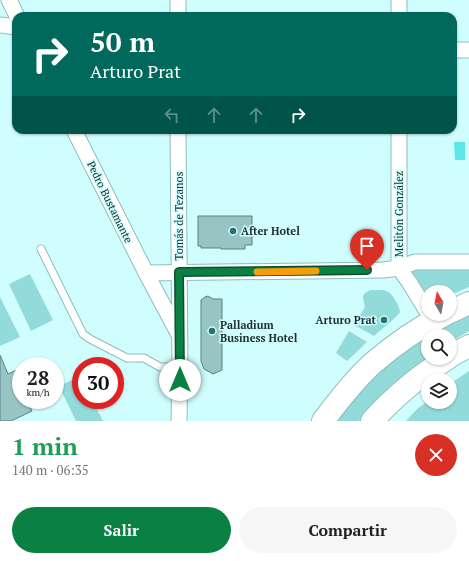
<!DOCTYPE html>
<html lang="es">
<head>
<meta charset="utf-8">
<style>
	:root { --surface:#fff; --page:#f6f6f6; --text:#202124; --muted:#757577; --accent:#0b8043 }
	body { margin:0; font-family:"PT Serif",serif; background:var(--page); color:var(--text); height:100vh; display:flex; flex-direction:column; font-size:15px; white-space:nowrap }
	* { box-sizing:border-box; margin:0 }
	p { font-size:13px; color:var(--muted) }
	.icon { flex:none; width:22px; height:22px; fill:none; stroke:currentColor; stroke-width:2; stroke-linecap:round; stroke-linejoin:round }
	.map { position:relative; height:421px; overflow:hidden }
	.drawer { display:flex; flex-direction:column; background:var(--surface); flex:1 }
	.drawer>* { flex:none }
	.top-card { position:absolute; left:12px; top:12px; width:445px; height:122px; border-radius:12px; box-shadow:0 1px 3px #0004; background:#00695c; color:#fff; overflow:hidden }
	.needle { width:26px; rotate:350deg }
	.controls { position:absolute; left:421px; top:285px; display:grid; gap:8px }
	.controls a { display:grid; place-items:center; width:36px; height:36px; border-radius:50%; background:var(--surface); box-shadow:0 1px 3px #0004; font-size:20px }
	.speed { position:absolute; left:12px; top:357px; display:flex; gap:8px; font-size:20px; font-weight:700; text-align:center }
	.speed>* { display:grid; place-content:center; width:52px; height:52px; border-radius:50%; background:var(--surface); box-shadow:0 1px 3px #0004; line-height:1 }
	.speed small { font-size:10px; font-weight:400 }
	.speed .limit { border:6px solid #d22; background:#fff; color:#111 }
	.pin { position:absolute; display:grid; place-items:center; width:34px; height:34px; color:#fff; margin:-41px -17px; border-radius:50% 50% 50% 0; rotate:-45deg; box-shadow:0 0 4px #0007 }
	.pin .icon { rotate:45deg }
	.me { position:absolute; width:44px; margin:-22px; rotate:0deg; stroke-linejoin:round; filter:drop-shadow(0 0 3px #0008) }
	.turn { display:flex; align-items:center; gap:14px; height:84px; padding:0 12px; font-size:18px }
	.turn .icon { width:52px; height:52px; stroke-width:2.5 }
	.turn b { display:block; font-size:28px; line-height:34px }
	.lanes { display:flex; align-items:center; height:38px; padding:0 12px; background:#0003; justify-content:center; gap:20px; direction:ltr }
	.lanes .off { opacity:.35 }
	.round { display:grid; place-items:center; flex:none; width:42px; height:42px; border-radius:21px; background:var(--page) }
	.summary { display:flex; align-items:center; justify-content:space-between; height:68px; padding:0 12px }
	h1 { font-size:24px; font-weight:700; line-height:30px; color:#1e9e55 }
	.button { display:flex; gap:8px; margin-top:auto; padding:8px 12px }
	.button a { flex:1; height:46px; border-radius:24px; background:var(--accent); color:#fff; font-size:16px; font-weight:700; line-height:46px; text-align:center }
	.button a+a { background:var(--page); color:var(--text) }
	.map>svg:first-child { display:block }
	.green { fill:#93dada }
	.water { fill:#5de6e8 }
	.building { fill:#98c4c4; stroke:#598383 }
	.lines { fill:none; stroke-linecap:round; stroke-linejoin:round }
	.lane-casing { stroke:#90bcbc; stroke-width:9 }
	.street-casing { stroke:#90bcbc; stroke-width:17 }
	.primary-casing { stroke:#90bcbc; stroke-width:24 }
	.lane { stroke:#fff; stroke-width:7 }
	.street { stroke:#fff; stroke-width:15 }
	.primary { stroke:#fff; stroke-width:22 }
	.route-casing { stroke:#07532c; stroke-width:10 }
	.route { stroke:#0b8043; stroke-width:7 }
	.slow { stroke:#f59e0b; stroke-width:7 }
	.poi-dot { fill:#287374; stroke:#d0fdfd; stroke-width:1.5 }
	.labels { text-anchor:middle; stroke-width:3; stroke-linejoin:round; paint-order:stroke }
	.street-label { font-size:11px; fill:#1a2c2c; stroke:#d0fdfd }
	.poi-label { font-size:11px; font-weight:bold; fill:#1a2c2c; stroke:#d0fdfd; text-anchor:start }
</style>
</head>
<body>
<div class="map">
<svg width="469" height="421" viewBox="0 0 469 421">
	<rect width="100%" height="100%" fill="#d0fdfd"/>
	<!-- green -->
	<g class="green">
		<path d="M469,266V287L450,295V292H428V295L425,292L412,271L414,268Z"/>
		<path d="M30,274L53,320L31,331L9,284Z"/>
		<path d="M371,290C383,290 389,288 395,300C398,304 399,307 400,312L397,316L374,336L354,325L365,307C363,297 360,294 371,290Z"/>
		<path d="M0,297L20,337L0,346Z"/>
		<path d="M469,311V331L450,342V336H428V357C403,376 378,397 359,421H336L357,395L395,357L415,341Z"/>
		<path d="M349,331L367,342L347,361L336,353Z"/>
		<path d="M469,371V421H406L417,409L428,401V402H450V384Z"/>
		<path d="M80,376L81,378V400H92L103,421H76L59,386Z"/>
	</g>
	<!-- water -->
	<path class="water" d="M454,142H465V160H455Z"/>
	<!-- building -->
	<g class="building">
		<path d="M198,216H252V245H245V249H221V248H201V246H198Z"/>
		<path d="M208,296L213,299H222V370L213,374L204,369L201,361V300L205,297Z"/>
		<path d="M0,355L8,374L21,368V400H26L32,411L11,421H0Z"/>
	</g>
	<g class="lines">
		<!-- lane casing -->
		<g class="lane-casing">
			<path id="lane" d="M41,249L83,334L90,339L127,358H144L160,367H180"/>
		</g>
		<!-- street casing -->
		<g class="street-casing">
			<g id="street">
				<path d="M9,0L17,16"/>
				<path d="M178,0V16"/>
				<path d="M399,16V0"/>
				<path d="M0,25L16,27"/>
				<path d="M453,50H469"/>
				<path d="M74,130L146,273L178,333"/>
				<path d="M178,130L180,367L179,421"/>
				<path d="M399,130V268L409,282L428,313"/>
				<path d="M146,273L383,270L399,268L415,262H469"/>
			</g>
		</g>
		<!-- primary casing -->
		<g class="primary-casing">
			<g id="primary">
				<path d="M450,312L469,303"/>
				<path d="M450,356L469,346"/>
				<path d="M323,421C338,401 354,380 373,363C395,344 420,327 446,314"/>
				<path d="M372,421C394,397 420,375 448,358"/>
			</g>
		</g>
		<!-- lane -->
		<use href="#lane" class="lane"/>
		<!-- street -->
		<use href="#street" class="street"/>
		<!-- primary -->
		<use href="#primary" class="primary"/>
	</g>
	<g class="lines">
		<!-- route casing -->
		<g class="route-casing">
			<path id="route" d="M180,380L179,272L367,270"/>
		</g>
		<!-- route -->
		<use href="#route" class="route"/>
		<!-- slow -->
		<path class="slow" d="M257,272L316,271"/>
	</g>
	<!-- markers -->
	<g class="poi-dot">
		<circle cx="233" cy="231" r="4"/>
		<circle cx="384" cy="320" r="4"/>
		<circle cx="212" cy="331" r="4"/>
	</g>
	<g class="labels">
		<!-- street labels -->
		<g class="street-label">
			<text transform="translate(110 202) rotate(64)" y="4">Pedro Bustamante</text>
			<text transform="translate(399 214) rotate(-90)" y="4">Melitón González</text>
			<text transform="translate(179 216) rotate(-90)" y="4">Tomás de Tezanos</text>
		</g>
		<!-- poi labels -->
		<g class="poi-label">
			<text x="241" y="235">After Hotel</text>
			<text x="376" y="324" text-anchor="end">Arturo Prat</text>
			<text x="220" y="329">Palladium<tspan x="220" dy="13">Business Hotel</tspan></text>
		</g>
	</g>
</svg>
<div class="controls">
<a><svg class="needle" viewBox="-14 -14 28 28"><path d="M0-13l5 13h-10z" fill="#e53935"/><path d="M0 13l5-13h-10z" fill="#757577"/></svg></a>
<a><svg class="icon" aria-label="search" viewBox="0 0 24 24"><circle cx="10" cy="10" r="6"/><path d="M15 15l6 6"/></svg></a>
<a><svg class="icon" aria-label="layers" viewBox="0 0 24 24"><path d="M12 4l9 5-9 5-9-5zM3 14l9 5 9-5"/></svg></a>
</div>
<div class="speed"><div>28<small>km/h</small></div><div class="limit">30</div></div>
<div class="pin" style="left:367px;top:270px;background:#d93025"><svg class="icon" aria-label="arrive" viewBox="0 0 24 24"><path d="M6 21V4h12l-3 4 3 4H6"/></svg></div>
<svg class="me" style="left:180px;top:380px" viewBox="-20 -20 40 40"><circle r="19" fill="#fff"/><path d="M0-13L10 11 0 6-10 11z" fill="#0b8043"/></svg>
<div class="top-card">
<div class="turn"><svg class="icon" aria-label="right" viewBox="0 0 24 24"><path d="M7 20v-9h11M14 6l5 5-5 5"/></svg><div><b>50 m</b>Arturo Prat</div></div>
<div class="lanes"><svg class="icon off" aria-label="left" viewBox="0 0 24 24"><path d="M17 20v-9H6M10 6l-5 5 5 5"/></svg><svg class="icon off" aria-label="ahead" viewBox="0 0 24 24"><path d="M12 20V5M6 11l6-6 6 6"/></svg><svg class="icon off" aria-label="ahead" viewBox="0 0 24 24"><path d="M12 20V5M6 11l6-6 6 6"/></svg><svg class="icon" aria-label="right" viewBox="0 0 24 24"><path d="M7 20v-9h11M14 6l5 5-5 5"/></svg></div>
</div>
</div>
<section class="drawer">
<div class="summary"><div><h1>1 min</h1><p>140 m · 06:35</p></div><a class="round" style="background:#d93025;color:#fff"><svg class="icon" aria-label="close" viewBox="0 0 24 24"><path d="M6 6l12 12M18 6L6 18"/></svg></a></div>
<div class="button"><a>Salir</a><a>Compartir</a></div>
</section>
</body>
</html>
